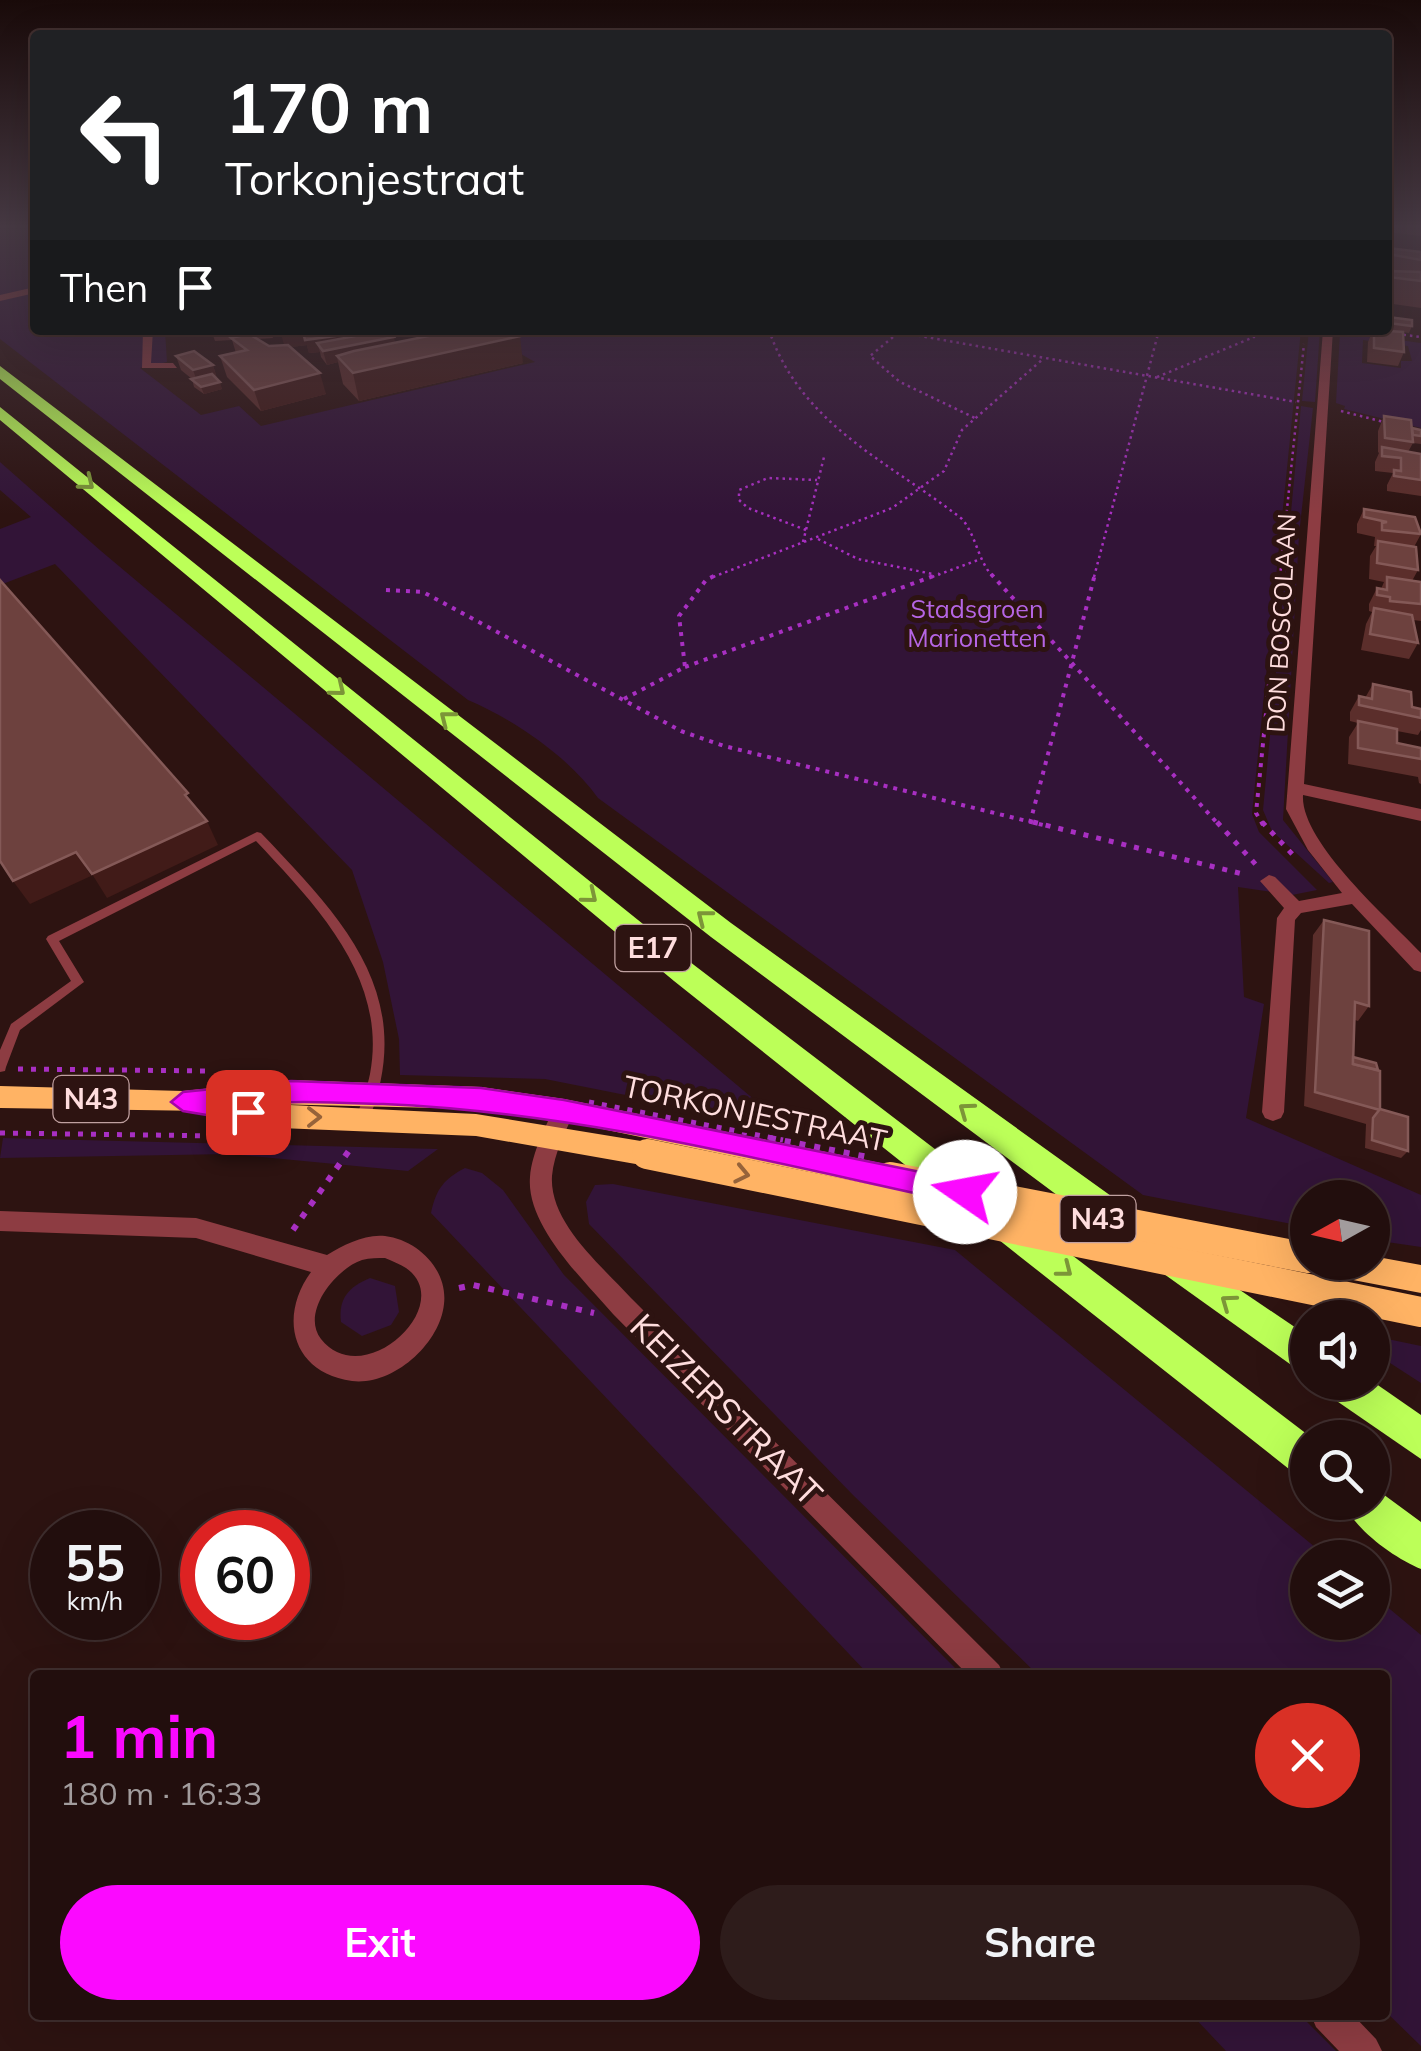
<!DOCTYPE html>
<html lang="en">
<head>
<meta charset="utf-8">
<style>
	:root { --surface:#220e0d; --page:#2e1c1b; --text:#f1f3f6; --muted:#a29c9d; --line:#3f2e2e; --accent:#fb09ff }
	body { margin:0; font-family:Mulish,sans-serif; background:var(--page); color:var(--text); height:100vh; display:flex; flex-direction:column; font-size:38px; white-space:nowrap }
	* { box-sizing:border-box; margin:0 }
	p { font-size:32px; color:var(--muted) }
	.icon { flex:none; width:55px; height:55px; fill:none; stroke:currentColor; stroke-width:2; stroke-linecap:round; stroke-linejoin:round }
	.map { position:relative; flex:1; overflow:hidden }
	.side { position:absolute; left:30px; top:1670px; width:1360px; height:350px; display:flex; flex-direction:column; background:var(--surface); border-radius:10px; box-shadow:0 10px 40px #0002,0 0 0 2px var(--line) }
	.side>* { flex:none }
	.banner { position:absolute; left:30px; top:30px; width:1362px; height:305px; border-radius:10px; box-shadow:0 10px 40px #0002,0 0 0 2px var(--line); background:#202124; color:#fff; overflow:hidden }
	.needle { width:65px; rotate:262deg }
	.buttons { position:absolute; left:1290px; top:1180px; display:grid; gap:20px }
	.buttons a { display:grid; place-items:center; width:100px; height:100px; border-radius:50%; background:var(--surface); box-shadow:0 10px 40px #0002,0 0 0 2px var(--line); font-size:50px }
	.speed { position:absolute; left:30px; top:1510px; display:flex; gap:20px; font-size:50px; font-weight:700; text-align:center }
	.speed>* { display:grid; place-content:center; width:130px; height:130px; border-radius:50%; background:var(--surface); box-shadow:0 10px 40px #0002,0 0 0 2px var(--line); line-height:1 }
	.speed small { font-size:25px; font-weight:400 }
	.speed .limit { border:15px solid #d22; background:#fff; color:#111 }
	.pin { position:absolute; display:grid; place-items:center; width:85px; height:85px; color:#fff; margin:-42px; border-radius:20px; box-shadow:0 5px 15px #0006 }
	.me { position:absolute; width:110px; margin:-55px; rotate:282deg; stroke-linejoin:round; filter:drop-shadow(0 0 8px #0008) }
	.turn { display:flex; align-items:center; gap:35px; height:210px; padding:0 30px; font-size:45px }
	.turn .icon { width:130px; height:130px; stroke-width:2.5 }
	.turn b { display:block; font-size:70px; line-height:85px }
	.then { display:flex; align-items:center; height:95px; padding:0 30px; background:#0003; gap:20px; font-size:38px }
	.round { display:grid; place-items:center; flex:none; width:105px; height:105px; border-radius:52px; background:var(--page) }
	.head { display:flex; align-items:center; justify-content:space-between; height:170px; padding:0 30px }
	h1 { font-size:60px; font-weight:700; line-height:75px; color:var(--accent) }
	.action { display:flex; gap:20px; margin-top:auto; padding:20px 30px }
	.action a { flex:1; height:115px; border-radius:60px; background:var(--accent); color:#fff; font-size:40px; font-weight:700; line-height:115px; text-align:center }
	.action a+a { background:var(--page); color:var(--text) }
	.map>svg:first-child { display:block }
	.green { fill:#321437; fill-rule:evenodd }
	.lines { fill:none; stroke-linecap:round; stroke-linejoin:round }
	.path-far3 { stroke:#a82fc2; stroke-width:2.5; stroke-dasharray:2.5 4; stroke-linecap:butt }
	.path-far2 { stroke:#a82fc2; stroke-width:4; stroke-dasharray:4 6; stroke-linecap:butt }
	.path-far1 { stroke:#a82fc2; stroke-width:5; stroke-dasharray:5 8; stroke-linecap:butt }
	.path { stroke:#a82fc2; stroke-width:6; stroke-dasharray:6 9; stroke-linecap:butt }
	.lane { fill:#8d3c42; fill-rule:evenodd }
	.street { fill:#8d3c42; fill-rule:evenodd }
	.primary { fill:#ffb364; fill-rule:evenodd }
	.highway { fill:#bcff58; fill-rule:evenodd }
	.path-bridge-far1 { stroke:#a82fc2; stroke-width:5; stroke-dasharray:5 8; stroke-linecap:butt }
	.path-bridge { stroke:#a82fc2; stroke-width:6; stroke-dasharray:6 9; stroke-linecap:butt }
	.primary-bridge { stroke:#ffb364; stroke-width:30 }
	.wall { fill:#5b2e2b }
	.shaded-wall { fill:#411b18 }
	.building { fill:#6d413e; stroke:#845957; stroke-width:2.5 }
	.oneway { stroke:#7c9538 }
	.oneway2 { stroke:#96633a }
	.route { fill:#fb09ff; stroke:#a306a6; stroke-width:2.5 }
	.labels { text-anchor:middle; stroke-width:10; stroke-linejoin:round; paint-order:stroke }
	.far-park-label { font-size:25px; fill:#b565e4; stroke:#2d1311 }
	.far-street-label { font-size:25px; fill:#ffddde; stroke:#2d1311 }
	.shield { fill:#2d1311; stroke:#c0a0a0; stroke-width:2.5 }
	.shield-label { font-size:28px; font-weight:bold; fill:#ffddde }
	.street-label { font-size:30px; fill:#ffddde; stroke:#2d1311 }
	.near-street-label { font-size:35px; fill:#ffddde; stroke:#2d1311 }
</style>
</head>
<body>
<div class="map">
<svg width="1421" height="2051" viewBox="0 0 1421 2051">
	<rect width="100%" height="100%" fill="#2d1311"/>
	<!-- green -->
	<g class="green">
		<path d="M0,228H35V330H165L167,362L140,368L201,415L239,406L261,426L535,362L478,330H1301L1252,814L1259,832L1317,890L1292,895L1238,887L1244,997L1264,1004L1246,1118L1421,1195V1247L1373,1240L1372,1198H1308L1307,1227L1143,1195L598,798C569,757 513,719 468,700L0,339Z"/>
		<path d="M1309,330H1320L1315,402L1302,401Z"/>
		<path d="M1340,332L1421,343V428L1344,409L1345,406L1336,403ZM1363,340L1408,346L1412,361H1401V368L1362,363Z"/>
		<path d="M1301,406L1313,408L1299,535L1283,820L1333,882L1329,883L1272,831L1263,810Z"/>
		<path d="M0,462L101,551L787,1127L545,1079L400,1075L399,1039L383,962L352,870L55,564L0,585V529L31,517L0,490Z"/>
		<path d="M3,1138L438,1149L408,1171L230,1154L0,1158Z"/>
		<path d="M465,1168L482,1173L503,1190L564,1275L962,1675H869L431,1213C436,1189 444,1179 465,1168Z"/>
		<path d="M613,1184L955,1250L1327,1557L1308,1558V1622H1372L1373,1595L1421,1635V2046L1385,2011V1675H1038L853,1495L589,1224L586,1202L595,1185Z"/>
		<path d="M370,1278L395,1286L399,1312L391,1325L362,1336L341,1322C338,1298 349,1287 370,1278Z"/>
		<path d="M1373,1336L1421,1346V1383L1373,1352Z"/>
		<path d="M1192,2015H1300L1336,2051H1226Z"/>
	</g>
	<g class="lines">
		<!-- path-far3 -->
		<g class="path-far3">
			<path d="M769,330C801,425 888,461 962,519C977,537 977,559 993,577"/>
			<path d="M886,330L1296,402"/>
			<path d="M898,333L870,356L900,382L977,419"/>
			<path d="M1397,334L1421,337"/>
			<path d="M1157,377L1254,337L1248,330"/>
			<path d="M1341,411L1384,422"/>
			<path d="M806,530L748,508L739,500V490L768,478L817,480"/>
			<path d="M818,539L858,559L933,574"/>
			<path d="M803,542L824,457"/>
			<path d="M713,577L892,508L944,471L962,430L1043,359"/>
			<path d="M932,577L978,560"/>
			<path d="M1094,577L1159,330"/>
			<path d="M1280,577L1304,344"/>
		</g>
		<!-- path-far2 -->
		<g class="path-far2">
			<path d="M991,574L1219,825"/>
			<path d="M386,590L423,592L681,731L724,746L1043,825"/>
			<path d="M685,667L939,574"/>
			<path d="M624,699L685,667L679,616L706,580L718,574"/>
			<path d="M1030,823L1095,574"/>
			<path d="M1263,825L1256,813L1280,574"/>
		</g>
		<!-- path-far1 -->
		<g class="path-far1">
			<path d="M1033,822L1247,875"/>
			<path d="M1217,822L1258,867"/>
			<path d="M1262,822L1294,856"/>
			<path d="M18,1069L212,1071"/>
			<path d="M0,1133L222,1136"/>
		</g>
		<!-- path -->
		<g class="path">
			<path d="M293,1230L353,1145"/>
			<path d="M459,1288L473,1285L594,1313"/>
		</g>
		<!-- lane -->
		<path class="lane" d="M257,832L261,833C343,919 419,996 368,1122L363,1124L358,1122L356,1118C361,1104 367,1089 370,1074C388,978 316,905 256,841L59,941L84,982L20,1030L6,1067L5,1071L0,1072V1050L11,1024L71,981L46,939L48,936Z"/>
		<!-- street -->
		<g class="street">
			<path d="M35,287V293L0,301V295Z"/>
			<path d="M143,330H153L151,363H173L177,368H142Z"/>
			<path d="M1323,330H1333L1304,784L1421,809V821L1303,795C1300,842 1389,919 1421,953V972L1414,970L1352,904L1301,913L1295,920L1284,1112L1281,1118L1273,1121L1265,1118L1262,1112L1277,918L1284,908L1260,881L1269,875L1275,877L1299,901L1342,893L1308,850L1286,809Z"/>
			<path d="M564,1101L572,1104L575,1110C566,1131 554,1153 552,1176C549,1223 602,1266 631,1298L999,1665L1004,1675H968L613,1314C584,1280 526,1226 530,1177C532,1152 546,1126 556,1104Z"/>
			<path d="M0,1211L196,1218L327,1255C344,1245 364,1234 385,1236C418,1240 448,1270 444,1304C440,1344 393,1386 352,1381C292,1373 278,1317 311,1272L196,1238L0,1231ZM385,1258C392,1261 400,1264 406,1268C458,1304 364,1393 321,1339C300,1312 337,1268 362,1260C370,1258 378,1258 385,1258Z"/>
			<path d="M1311,2015H1353L1376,2039L1382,2051H1339L1316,2027Z"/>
		</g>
		<!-- primary -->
		<g class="primary">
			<path d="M291,1080L481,1087L564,1099L890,1165L900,1168L904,1177L900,1186L890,1189L564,1121L481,1109L269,1104L476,1114L647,1142L657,1146L661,1154L657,1162L647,1166L476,1136L280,1128L217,1118L206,1111L0,1108V1086L183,1091Z"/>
			<path d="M1372,1256L1421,1265V1293L1332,1276L1322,1272L1318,1262H1372Z"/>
		</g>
		<!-- highway -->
		<g class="highway">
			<path d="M0,366L731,923L1132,1211L1137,1222L1132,1233L1120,1237L1108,1233L711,937L0,379Z"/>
			<path d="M0,407L694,965L982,1185L987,1196L982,1207L970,1211L958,1207L674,981L0,420Z"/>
			<path d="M1006,1209L1018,1214L1312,1438H1308V1479L1294,1473L994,1236L989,1225L994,1214Z"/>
			<path d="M1169,1242L1308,1336V1377L1157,1269L1151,1258L1157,1247Z"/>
			<path d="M1372,1381L1421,1415V1459L1328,1395L1322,1382Z"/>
			<path d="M1372,1486L1421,1522V1569C1394,1558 1354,1529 1343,1502H1372Z"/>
		</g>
		<!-- path-bridge-far1 -->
		<path class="path-bridge-far1" d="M589,1102L783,1140"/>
		<!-- path-bridge -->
		<path class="path-bridge" d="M770,1138L868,1157"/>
		<!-- primary-bridge -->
		<g class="primary-bridge">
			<path d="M647,1154L1421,1312"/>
			<path d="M890,1177L1308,1258"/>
		</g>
	</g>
	<!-- wall -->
	<g class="wall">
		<path d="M1388,228H1421V236L1388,232Z"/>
		<path d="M1388,248L1421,252V308L1393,304L1388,317Z"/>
		<path d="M1388,317L1412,326L1409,333L1388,330Z"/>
		<path d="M211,330H271L273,338L258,339L269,346H284L313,332L351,335V337L523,363L359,401L343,384L338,362L327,365L321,357L320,352L309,353L307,345L290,347L326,394L261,411L227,377L220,356L236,353L232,340L215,341Z"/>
		<path d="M1373,330H1387L1404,352L1398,366L1367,362L1368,342Z"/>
		<path d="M176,356L213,365L217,379L222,389L204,394L194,387L192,379L181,370Z"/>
		<path d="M1384,416L1412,428L1421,430V444L1413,443L1408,452L1421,454V496L1387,491V485L1393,473L1375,471V462L1379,453L1378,452V431Z"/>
		<path d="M1364,509L1421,534L1414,547L1418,570L1412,581L1421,582V621L1413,620L1418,643L1409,659L1361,650L1366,624L1372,612L1369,611V604L1377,588L1381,589L1384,582L1369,579L1370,556L1376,546H1374L1375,537L1357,533V524Z"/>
		<path d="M1373,684L1412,707L1421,709V730L1418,735L1397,731V743L1421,748V784L1419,783L1418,777L1348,764L1349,737L1358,723L1350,721V712L1359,696L1365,698Z"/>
		<path d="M1324,920L1369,1006L1358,1021L1355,1020L1353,1057L1380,1109L1408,1151L1401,1158L1365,1148L1366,1124L1304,1106L1313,935Z"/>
	</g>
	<!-- shaded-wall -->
	<g class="shaded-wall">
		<path d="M327,330H368V334L351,335L353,345L394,337L397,351L337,356L338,362L327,365L323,351L317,343L320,352L309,353L305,340Z"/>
		<path d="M303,332L307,345L285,348L281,334Z"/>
		<path d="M520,336L523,363L359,401L353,373Z"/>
		<path d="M213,365L217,379L198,384L193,370Z"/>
		<path d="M320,373L326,394L261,411L254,390Z"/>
		<path d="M220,382L222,389L204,394L201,387Z"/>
		<path d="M207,821L218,845L107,898L92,874Z"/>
		<path d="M76,852L91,876L30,904L13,881Z"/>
	</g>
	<!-- building -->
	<g class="building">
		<path d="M1388,248L1421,252V260L1388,254Z"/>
		<path d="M1388,271L1421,272V281L1388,277Z"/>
		<path d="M1388,317L1412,320V326L1388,323Z"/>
		<path d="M280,330H312L313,332L349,330L350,334L305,340L303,332L281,334Z"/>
		<path d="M388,330L394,337L323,351L317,343Z"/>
		<path d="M458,330H512L520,336L353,373L337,356L354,351Z"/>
		<path d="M1374,330L1403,332L1404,352L1374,348Z"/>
		<path d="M249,334L269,346L288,345L320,373L254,390L220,356L247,350L231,338Z"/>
		<path d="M194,351L213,365L193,370L176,356Z"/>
		<path d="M212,374L220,382L201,387L191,379Z"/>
		<path d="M1384,416L1411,420L1413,442L1385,438Z"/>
		<path d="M1412,428L1421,430V436L1413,435Z"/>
		<path d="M1382,447L1421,454V480L1394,476V470L1401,471V458L1382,456Z"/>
		<path d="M1364,509L1415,517L1421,534L1382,530V523L1387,522L1364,517Z"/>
		<path d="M1378,541L1416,547L1418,570L1377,563Z"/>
		<path d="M1387,577L1421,582V604L1390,601V597L1377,595V588L1387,590Z"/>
		<path d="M0,580L188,793L185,795L207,821L92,874L76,852L13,881L0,861Z"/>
		<path d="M1374,608L1412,615L1418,643L1370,634Z"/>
		<path d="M1373,684L1411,692L1412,707L1421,709V718L1359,705V696L1372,699Z"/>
		<path d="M1358,721L1397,729V743L1421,748V759L1358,748Z"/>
		<path d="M1324,920L1369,931V1006L1355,1002L1353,1064L1380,1071V1110L1315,1092Z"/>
		<path d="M1353,1057L1376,1063L1378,1070L1353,1064Z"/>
		<path d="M1380,1109L1408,1117V1151L1372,1140L1373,1118Z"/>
	</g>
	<!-- one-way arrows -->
	<defs><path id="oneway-chevron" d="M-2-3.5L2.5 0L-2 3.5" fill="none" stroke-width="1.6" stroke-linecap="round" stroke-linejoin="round" transform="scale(2.5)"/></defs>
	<g class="oneway">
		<use href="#oneway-chevron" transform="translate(87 483) rotate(39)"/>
		<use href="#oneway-chevron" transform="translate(338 689) rotate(39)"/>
		<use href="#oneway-chevron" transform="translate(447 718) rotate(-142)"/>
		<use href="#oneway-chevron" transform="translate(590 896) rotate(39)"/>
		<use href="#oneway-chevron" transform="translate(704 917) rotate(-142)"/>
		<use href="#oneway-chevron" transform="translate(966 1110) rotate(-144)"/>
		<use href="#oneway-chevron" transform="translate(1065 1270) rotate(38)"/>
		<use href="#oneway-chevron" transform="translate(1228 1302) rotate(-144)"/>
	</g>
	<g class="oneway2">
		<use href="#oneway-chevron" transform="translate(314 1117)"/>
		<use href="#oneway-chevron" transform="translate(742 1174) rotate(12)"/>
	</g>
	<!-- sky -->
	<linearGradient id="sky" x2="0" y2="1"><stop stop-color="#190a09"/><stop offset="0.44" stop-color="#463943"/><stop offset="1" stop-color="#463943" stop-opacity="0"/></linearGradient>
	<rect width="1421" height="515" fill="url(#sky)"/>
	<!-- route -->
	<path class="route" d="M291,1081L481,1088L564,1100L965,1181L974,1184L978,1192L974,1200L965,1204C773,1163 580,1112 383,1104C340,1103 298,1100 254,1104L260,1112L248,1122L183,1111L171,1102L183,1092Z"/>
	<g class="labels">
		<!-- far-park labels -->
		<g class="far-park-label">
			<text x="977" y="618">Stadsgroen<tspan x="977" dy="29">Marionetten</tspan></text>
		</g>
		<!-- far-street labels -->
		<g class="far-street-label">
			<text transform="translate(1281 623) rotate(-87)" y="9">DON BOSCOLAAN</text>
		</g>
		<!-- shield labels -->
		<g class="shield">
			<rect x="615.5" y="925" width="75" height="46" rx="8"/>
			<rect x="53.5" y="1076" width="75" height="46" rx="8"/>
			<rect x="1060.5" y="1196" width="75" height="46" rx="8"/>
		</g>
		<g class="shield-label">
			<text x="653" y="958">E17</text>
			<text x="91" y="1109">N43</text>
			<text x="1098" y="1229">N43</text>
		</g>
		<!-- street labels -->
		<g class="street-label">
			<text transform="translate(755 1114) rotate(12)" y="10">TORKONJESTRAAT</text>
		</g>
		<!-- near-street labels -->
		<g class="near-street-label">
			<text transform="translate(726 1410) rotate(45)" y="12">KEIZERSTRAAT</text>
		</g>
	</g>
</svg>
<div class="buttons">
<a><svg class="needle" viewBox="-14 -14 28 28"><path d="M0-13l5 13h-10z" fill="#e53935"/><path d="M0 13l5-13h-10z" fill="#a29c9d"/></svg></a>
<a><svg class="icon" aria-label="sound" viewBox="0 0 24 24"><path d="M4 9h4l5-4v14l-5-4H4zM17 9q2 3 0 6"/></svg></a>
<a><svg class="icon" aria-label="search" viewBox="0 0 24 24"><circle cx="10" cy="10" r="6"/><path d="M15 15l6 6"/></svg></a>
<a><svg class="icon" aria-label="layers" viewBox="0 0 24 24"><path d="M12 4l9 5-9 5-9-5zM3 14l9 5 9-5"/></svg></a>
</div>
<div class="speed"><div>55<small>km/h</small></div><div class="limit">60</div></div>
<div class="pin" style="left:248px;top:1112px;background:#d93025"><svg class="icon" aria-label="arrive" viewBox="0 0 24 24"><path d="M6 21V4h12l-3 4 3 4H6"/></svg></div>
<svg class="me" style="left:965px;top:1192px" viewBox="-20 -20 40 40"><circle r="19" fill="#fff"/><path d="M0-13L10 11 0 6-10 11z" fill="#fb09ff"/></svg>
<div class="banner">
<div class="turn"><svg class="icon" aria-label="left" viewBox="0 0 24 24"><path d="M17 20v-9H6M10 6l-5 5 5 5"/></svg><div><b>170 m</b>Torkonjestraat</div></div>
<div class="then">Then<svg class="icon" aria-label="arrive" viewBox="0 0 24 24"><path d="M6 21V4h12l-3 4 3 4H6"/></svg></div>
</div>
<section class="side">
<div class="head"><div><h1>1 min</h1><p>180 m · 16:33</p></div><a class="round" style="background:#d93025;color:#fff"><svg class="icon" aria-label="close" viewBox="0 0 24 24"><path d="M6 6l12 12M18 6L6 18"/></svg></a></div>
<div class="action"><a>Exit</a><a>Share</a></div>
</section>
</div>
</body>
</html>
